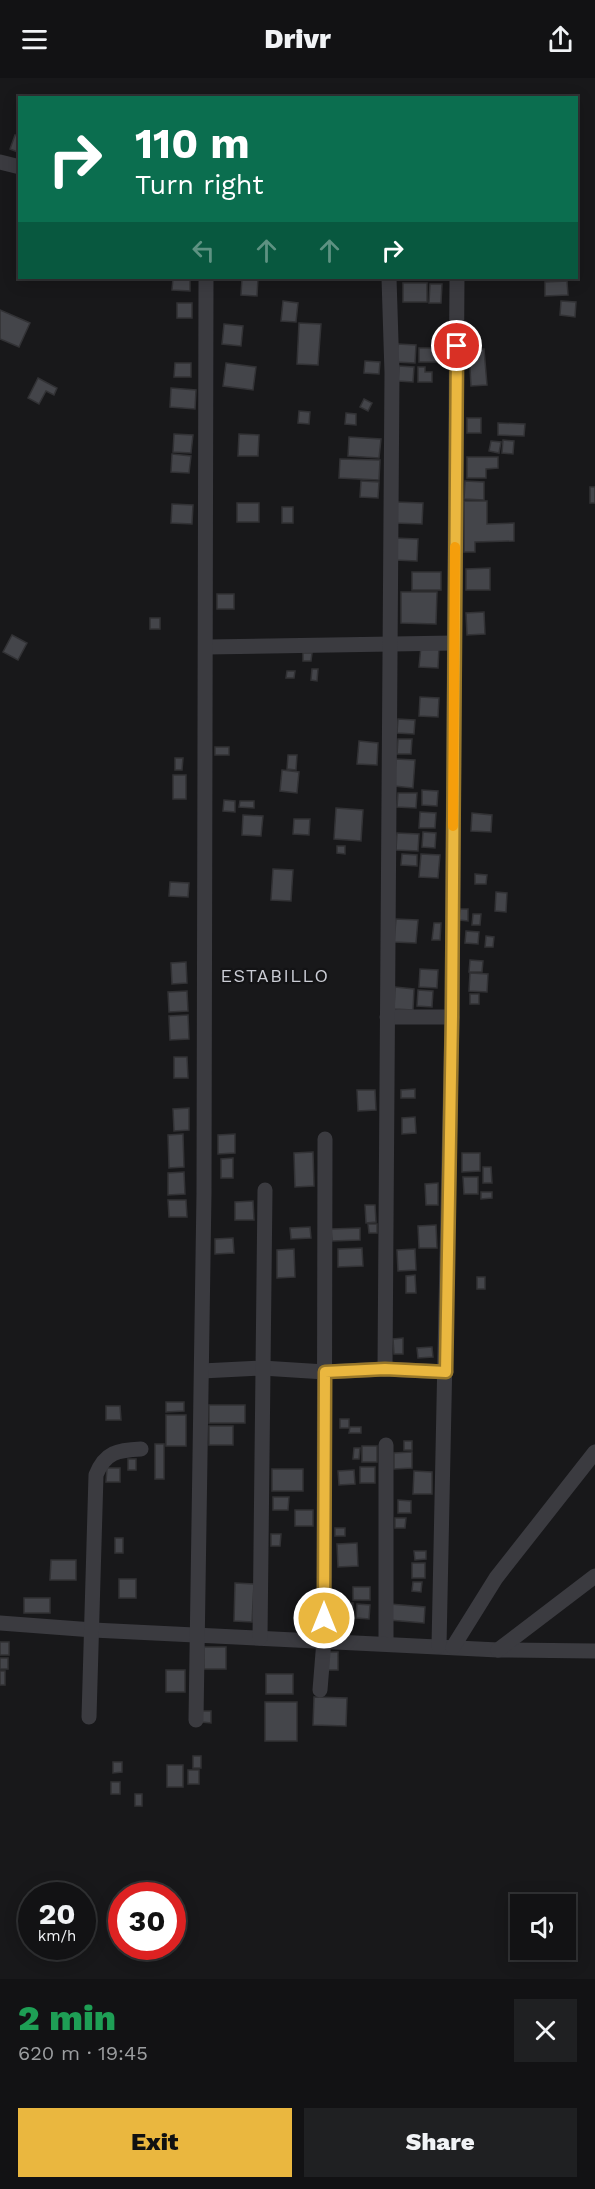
<!DOCTYPE html>
<html lang="en">
<head>
<meta charset="utf-8">
<style>
	:root { --surface:#121214; --page:#1f2022; --text:#f1f3f6; --muted:#9c9ea0; --line:#313234; --accent:#eab73f }
	body { margin:0; font-family:"Work Sans",sans-serif; background:var(--page); color:var(--text); height:100vh; display:flex; flex-direction:column; font-size:22px; white-space:nowrap }
	* { box-sizing:border-box; margin:0 }
	p { font-size:20px; color:var(--muted) }
	.icon { flex:none; width:33px; height:33px; fill:none; stroke:currentColor; stroke-width:2; stroke-linecap:round; stroke-linejoin:round }
	.map { position:relative; height:1901px; overflow:hidden }
	.side { display:flex; flex-direction:column; background:var(--surface); flex:1 }
	.side>* { flex:none }
	.top-card { position:absolute; left:18px; top:18px; width:560px; height:183px; border-radius:0px; box-shadow:0 3px 15px #0003,0 0 0 2px var(--line); background:#0b6e4f; color:#fff; overflow:hidden }
	.fabs { position:absolute; left:510px; top:1816px; display:grid; gap:12px }
	.fabs a { display:grid; place-items:center; width:66px; height:66px; border-radius:0px; background:var(--surface); box-shadow:0 3px 15px #0003,0 0 0 2px var(--line); font-size:30px }
	.speed { position:absolute; left:18px; top:1804px; display:flex; gap:12px; font-size:30px; font-weight:700; text-align:center }
	.speed>* { display:grid; place-content:center; width:78px; height:78px; border-radius:50%; background:var(--surface); box-shadow:0 3px 15px #0003,0 0 0 2px var(--line); line-height:1 }
	.speed small { font-size:15px; font-weight:400 }
	.speed .limit { border:9px solid #d22; background:#fff; color:#111 }
	.pin { position:absolute; display:grid; place-items:center; width:51px; height:51px; color:#fff; margin:-26px; border:3px solid #fff; border-radius:50%; box-shadow:0 2px 6px #0007 }
	.me { position:absolute; width:66px; margin:-33px; rotate:0deg; stroke-linejoin:round; filter:drop-shadow(0 0 4px #0008) }
	.turn { display:flex; align-items:center; gap:21px; height:126px; padding:0 18px; font-size:27px }
	.turn .icon { width:78px; height:78px; stroke-width:2.5 }
	.turn b { display:block; font-size:42px; line-height:51px }
	.lanes { display:flex; align-items:center; height:57px; padding:0 18px; background:#0003; justify-content:center; gap:30px; direction:ltr }
	.lanes .off { opacity:.35 }
	.round { display:grid; place-items:center; flex:none; width:63px; height:63px; border-radius:0px; background:var(--page) }
	.head { display:flex; align-items:center; justify-content:space-between; height:102px; padding:0 18px }
	h1 { font-size:36px; font-weight:800; line-height:45px; color:#1e9e55 }
	.button { display:flex; gap:12px; margin-top:auto; padding:12px 18px }
	.button a { flex:1; height:69px; border-radius:0px; background:var(--accent); color:#111; font-size:24px; font-weight:800; line-height:69px; text-align:center }
	.button a+a { background:var(--page); color:var(--text) }
	header { display:flex; justify-content:space-between; align-items:center; height:78px; padding:0 18px; background:var(--surface); font-size:27px; font-weight:800 }
	.map>svg:first-child { display:block }
	.building { fill:#44454a; stroke:#323235; stroke-width:1.5 }
	.lines { fill:none; stroke-linecap:round; stroke-linejoin:round }
	.minor { stroke:#3b3b40; stroke-width:15 }
	.route-casing { stroke:#987729; stroke-width:15 }
	.route { stroke:#eab73f; stroke-width:10 }
	.slow { stroke:#f59e0b; stroke-width:10 }
	.labels { text-anchor:middle; stroke-width:4.5; stroke-linejoin:round; paint-order:stroke }
	.neighbourhood-label { font-size:18px; letter-spacing:1.5px; fill:#cbcdd5; stroke:#131315 }
</style>
</head>
<body>
<header><svg class="icon" aria-label="menu" viewBox="0 0 24 24"><path d="M4 6h16M4 12h16M4 18h16"/></svg>Drivr<svg class="icon" aria-label="share" viewBox="0 0 24 24"><path d="M12 15V3M7 8l5-5 5 5M5 13v7h14v-7"/></svg></header>
<div class="map">
<svg width="595" height="1901" viewBox="0 0 595 1901">
	<rect width="100%" height="100%" fill="#18181a"/>
	<!-- building -->
	<g class="building">
		<path d="M15,57L20,59V75L10,71Z"/>
		<path d="M173,200H190V213L172,212Z"/>
		<path d="M242,200H258L257,218L241,217Z"/>
		<path d="M567,203L568,217L545,218V204Z"/>
		<rect x="403" y="205" width="24" height="19"/>
		<path d="M430,206H442L441,225H429Z"/>
		<path d="M283,223L298,225L296,244L281,243Z"/>
		<path d="M561,223L576,224L575,239L560,237Z"/>
		<rect x="177" y="225" width="15" height="15"/>
		<path d="M0,232L30,245L19,269L0,261Z"/>
		<path d="M299,245L321,246L318,287L297,286Z"/>
		<path d="M224,246L243,248L241,268L222,266Z"/>
		<path d="M398,266L416,267L415,285L396,284Z"/>
		<rect x="419" y="270" width="25" height="14"/>
		<path d="M484,271L487,307L471,308L469,272Z"/>
		<path d="M365,283L380,284L379,296L364,295Z"/>
		<path d="M175,285H191V299H174Z"/>
		<path d="M226,285L256,289L253,312L223,308Z"/>
		<path d="M399,288L414,289L413,304L398,303Z"/>
		<path d="M418,289H425V294H432V304H418Z"/>
		<path d="M38,300L57,310L54,317L46,313L39,326L28,320Z"/>
		<path d="M171,310L196,312L195,331L170,329Z"/>
		<path d="M364,321L372,325L368,333L360,329Z"/>
		<path d="M299,333L310,334L309,346L298,345Z"/>
		<path d="M346,335L356,336V347L345,346Z"/>
		<rect x="467" y="340" width="14" height="15"/>
		<path d="M498,345L525,346L524,358L498,357Z"/>
		<path d="M174,356L193,357L191,375L173,374Z"/>
		<path d="M239,356L259,357L258,378H238Z"/>
		<path d="M349,359L381,361L379,380L348,378Z"/>
		<path d="M503,362L514,363L513,376L502,375Z"/>
		<path d="M491,363L501,364L499,375L489,373Z"/>
		<path d="M172,376L191,378L189,395L171,394Z"/>
		<path d="M467,379H498V390L486,391V400H467Z"/>
		<path d="M340,381L380,382L379,402L339,400Z"/>
		<path d="M361,403L379,404L378,420L360,419Z"/>
		<path d="M465,403L484,404V422L464,421Z"/>
		<rect x="590" y="409" width="5" height="16"/>
		<path d="M464,423H487V446L514,445V463L475,464V474H464Z"/>
		<path d="M396,424L423,425L422,446L395,445Z"/>
		<rect x="237" y="425" width="22" height="19"/>
		<path d="M172,426L193,427L192,446L171,445Z"/>
		<rect x="282" y="429" width="11" height="16"/>
		<path d="M395,460L418,461L417,483L394,482Z"/>
		<path d="M490,490V512H466V491Z"/>
		<rect x="412" y="494" width="29" height="18"/>
		<path d="M401,514H437L436,546L401,545Z"/>
		<rect x="217" y="516" width="17" height="15"/>
		<path d="M484,534L485,556L467,557L466,535Z"/>
		<rect x="150" y="540" width="10" height="11"/>
		<path d="M12,557L27,565L18,582L3,574Z"/>
		<path d="M421,568L439,569L438,590L419,589Z"/>
		<path d="M303,575H312L311,583H303Z"/>
		<path d="M312,591H318L317,603L311,602Z"/>
		<path d="M287,593H295L294,600H286Z"/>
		<path d="M420,619L439,620L438,639L419,638Z"/>
		<path d="M398,641L415,642L414,656L397,655Z"/>
		<path d="M398,661H412L411,676H397Z"/>
		<path d="M359,663L378,665L377,687L357,686Z"/>
		<rect x="215" y="669" width="14" height="8"/>
		<path d="M288,677H297L296,692L287,691Z"/>
		<path d="M175,680H183L182,692H175Z"/>
		<path d="M396,681L415,682L413,710L394,708Z"/>
		<path d="M282,692L299,694L297,715L280,713Z"/>
		<rect x="173" y="697" width="13" height="24"/>
		<path d="M422,712L438,713L437,728L422,727Z"/>
		<path d="M398,715H417L416,730L397,729Z"/>
		<path d="M224,722L235,723V734L223,733Z"/>
		<path d="M240,723H254V730L239,729Z"/>
		<path d="M336,730L363,732L361,763L334,761Z"/>
		<path d="M420,734L436,735L435,750H419Z"/>
		<path d="M472,735L492,737L491,754L471,753Z"/>
		<path d="M243,737L263,738L261,758L242,757Z"/>
		<path d="M294,741H310L309,757L293,756Z"/>
		<path d="M423,754L436,755L435,770L422,769Z"/>
		<path d="M397,755L419,756L418,773L396,772Z"/>
		<path d="M337,768H345V776L337,775Z"/>
		<path d="M402,776L417,777V788L401,787Z"/>
		<path d="M421,776L440,777L438,800L419,799Z"/>
		<path d="M273,791L293,792L291,823L271,822Z"/>
		<path d="M475,796L487,797L486,806H475Z"/>
		<path d="M170,804L189,805L188,819L169,818Z"/>
		<path d="M496,814L507,815L506,834L495,833Z"/>
		<path d="M460,831H468V843L459,842Z"/>
		<path d="M473,836H481L480,847H472Z"/>
		<path d="M396,841L418,842L416,865L394,864Z"/>
		<path d="M434,845H441L440,862H432Z"/>
		<path d="M466,853L479,854L478,866L465,865Z"/>
		<path d="M486,858L494,859L493,869H485Z"/>
		<path d="M470,882L483,883L482,894H469Z"/>
		<path d="M186,884L187,905L172,906L171,885Z"/>
		<path d="M420,891L438,892L437,910L419,909Z"/>
		<path d="M470,895L488,896L487,914L469,913Z"/>
		<path d="M395,909L414,911L413,932L394,931Z"/>
		<path d="M418,912L433,913L432,929L417,928Z"/>
		<path d="M187,913L188,933L169,934L168,914Z"/>
		<rect x="470" y="916" width="9" height="10"/>
		<path d="M188,937L189,961L170,962L169,938Z"/>
		<path d="M174,979H187L188,1000H174Z"/>
		<path d="M415,1011V1020H401V1012Z"/>
		<path d="M357,1012H375L376,1032L358,1033Z"/>
		<path d="M189,1030V1052L174,1053L173,1031Z"/>
		<path d="M415,1039L416,1055L402,1056V1040Z"/>
		<path d="M183,1056L184,1089L169,1090L168,1057Z"/>
		<path d="M235,1056V1075L218,1076V1057Z"/>
		<path d="M313,1074L314,1108L295,1109L294,1075Z"/>
		<path d="M462,1075H480V1093L462,1094Z"/>
		<path d="M233,1080V1100H221V1081Z"/>
		<path d="M483,1089H491L492,1105H483Z"/>
		<path d="M184,1094L185,1116L168,1117V1095Z"/>
		<path d="M463,1099H478V1116H464Z"/>
		<path d="M438,1105V1127H426L425,1106Z"/>
		<path d="M481,1114H492V1120L481,1121Z"/>
		<path d="M168,1122H186L187,1139H169Z"/>
		<path d="M253,1123L254,1142H235V1124Z"/>
		<path d="M365,1127H375L376,1144L366,1145Z"/>
		<path d="M368,1146H377V1155H369Z"/>
		<path d="M436,1147L437,1170H419L418,1148Z"/>
		<path d="M310,1149L311,1160L291,1161L290,1150Z"/>
		<path d="M360,1150V1162L332,1163L331,1151Z"/>
		<path d="M233,1160L234,1175L215,1176V1161Z"/>
		<path d="M362,1170L363,1188L338,1189V1171Z"/>
		<path d="M294,1171L295,1199L277,1200V1172Z"/>
		<path d="M415,1171L416,1192L398,1193L397,1172Z"/>
		<path d="M415,1197L416,1215H406V1198Z"/>
		<rect x="477" y="1199" width="8" height="12"/>
		<path d="M403,1260V1276H394L393,1261Z"/>
		<path d="M432,1269L433,1279L418,1280L417,1270Z"/>
		<path d="M166,1324H184V1333L166,1334Z"/>
		<rect x="209" y="1327" width="36" height="18"/>
		<path d="M106,1328H120L121,1342H106Z"/>
		<rect x="166" y="1337" width="20" height="31"/>
		<rect x="340" y="1341" width="9" height="9"/>
		<rect x="209" y="1348" width="24" height="19"/>
		<path d="M350,1349H361V1355H349Z"/>
		<rect x="404" y="1363" width="8" height="9"/>
		<rect x="155" y="1366" width="9" height="35"/>
		<rect x="362" y="1368" width="15" height="16"/>
		<path d="M354,1370H360L359,1381H353Z"/>
		<path d="M412,1374V1390L394,1391V1375Z"/>
		<rect x="128" y="1381" width="8" height="11"/>
		<rect x="360" y="1389" width="15" height="16"/>
		<path d="M107,1390H120V1404H106Z"/>
		<rect x="272" y="1391" width="31" height="22"/>
		<path d="M354,1392L355,1406L339,1407L338,1393Z"/>
		<path d="M414,1393L432,1394V1416H413Z"/>
		<path d="M273,1419H289L288,1432H273Z"/>
		<path d="M398,1422L411,1423V1435H398Z"/>
		<rect x="295" y="1432" width="18" height="16"/>
		<path d="M395,1440H406L405,1450H395Z"/>
		<rect x="335" y="1450" width="10" height="8"/>
		<path d="M271,1456H281L280,1468H271Z"/>
		<rect x="115" y="1460" width="8" height="15"/>
		<path d="M357,1465L358,1488L338,1489L337,1466Z"/>
		<path d="M414,1473H426V1481L415,1482Z"/>
		<path d="M51,1482H76V1502H50Z"/>
		<rect x="412" y="1485" width="13" height="15"/>
		<rect x="119" y="1501" width="17" height="19"/>
		<path d="M413,1504H422L421,1514L412,1513Z"/>
		<path d="M235,1505L254,1506L252,1544L234,1543Z"/>
		<rect x="353" y="1509" width="17" height="13"/>
		<rect x="24" y="1520" width="26" height="15"/>
		<path d="M333,1525H353L352,1544H333Z"/>
		<path d="M357,1526L370,1527L369,1541L356,1540Z"/>
		<path d="M390,1526L425,1529L424,1545L389,1542Z"/>
		<rect x="0" y="1564" width="9" height="13"/>
		<rect x="204" y="1569" width="22" height="22"/>
		<rect x="325" y="1574" width="13" height="18"/>
		<rect x="0" y="1580" width="8" height="11"/>
		<rect x="166" y="1592" width="19" height="22"/>
		<rect x="0" y="1593" width="5" height="14"/>
		<rect x="266" y="1596" width="27" height="20"/>
		<path d="M314,1619L347,1620L346,1648L313,1647Z"/>
		<rect x="265" y="1624" width="32" height="39"/>
		<path d="M202,1633H211V1645L202,1644Z"/>
		<rect x="193" y="1678" width="8" height="12"/>
		<path d="M113,1684H122V1694L113,1695Z"/>
		<rect x="167" y="1687" width="16" height="22"/>
		<rect x="188" y="1692" width="11" height="14"/>
		<rect x="111" y="1704" width="9" height="12"/>
		<rect x="135" y="1716" width="7" height="12"/>
	</g>
	<g class="lines">
		<!-- minor -->
		<g class="minor">
			<path d="M0,84L20,89"/>
			<path d="M206,569L454,565"/>
			<path d="M387,939H452"/>
			<path d="M385,1291L392,295L389,200"/>
			<path d="M202,1293L262,1290L325,1294L385,1291L446,1294"/>
			<path d="M386,1367V1566"/>
			<path d="M0,1545L93,1552L498,1572L595,1573"/>
			<path d="M260,1560L265,1112"/>
			<path d="M439,1568L452,939L457,200"/>
			<path d="M453,1569L496,1500L595,1374"/>
			<path d="M498,1572L595,1498"/>
			<path d="M320,1612L324,1562L325,1061"/>
			<path d="M89,1639L96,1397C105,1374 118,1372 141,1371"/>
			<path d="M196,1642L204,1115L206,200"/>
		</g>
	</g>
	<g class="lines">
		<!-- route casing -->
		<g class="route-casing">
			<path id="route" d="M324,1540L325,1294L385,1291L446,1294L452,939L457,268"/>
		</g>
		<!-- route -->
		<use href="#route" class="route"/>
		<!-- slow -->
		<path class="slow" d="M453,748L455,469"/>
	</g>
	<g class="labels">
		<!-- neighbourhood labels -->
		<g class="neighbourhood-label">
			<text x="275" y="904">ESTABILLO</text>
		</g>
	</g>
</svg>
<div class="fabs">
<a><svg class="icon" aria-label="sound" viewBox="0 0 24 24"><path d="M4 9h4l5-4v14l-5-4H4zM17 9q2 3 0 6"/></svg></a>
</div>
<div class="speed"><div>20<small>km/h</small></div><div class="limit">30</div></div>
<div class="pin" style="left:457px;top:268px;background:#d93025"><svg class="icon" aria-label="arrive" viewBox="0 0 24 24"><path d="M6 21V4h12l-3 4 3 4H6"/></svg></div>
<svg class="me" style="left:324px;top:1540px" viewBox="-20 -20 40 40"><circle r="17" fill="#eab73f" stroke="#fff" stroke-width="3"/><path d="M0-11L8 9 0 5-8 9z" fill="#fff"/></svg>
<div class="top-card">
<div class="turn"><svg class="icon" aria-label="right" viewBox="0 0 24 24"><path d="M7 20v-9h11M14 6l5 5-5 5"/></svg><div><b>110 m</b>Turn right</div></div>
<div class="lanes"><svg class="icon off" aria-label="left" viewBox="0 0 24 24"><path d="M17 20v-9H6M10 6l-5 5 5 5"/></svg><svg class="icon off" aria-label="ahead" viewBox="0 0 24 24"><path d="M12 20V5M6 11l6-6 6 6"/></svg><svg class="icon off" aria-label="ahead" viewBox="0 0 24 24"><path d="M12 20V5M6 11l6-6 6 6"/></svg><svg class="icon" aria-label="right" viewBox="0 0 24 24"><path d="M7 20v-9h11M14 6l5 5-5 5"/></svg></div>
</div>
</div>
<section class="side">
<div class="head"><div><h1>2 min</h1><p>620 m · 19:45</p></div><a class="round"><svg class="icon" aria-label="close" viewBox="0 0 24 24"><path d="M6 6l12 12M18 6L6 18"/></svg></a></div>
<div class="button"><a>Exit</a><a>Share</a></div>
</section>
</body>
</html>
